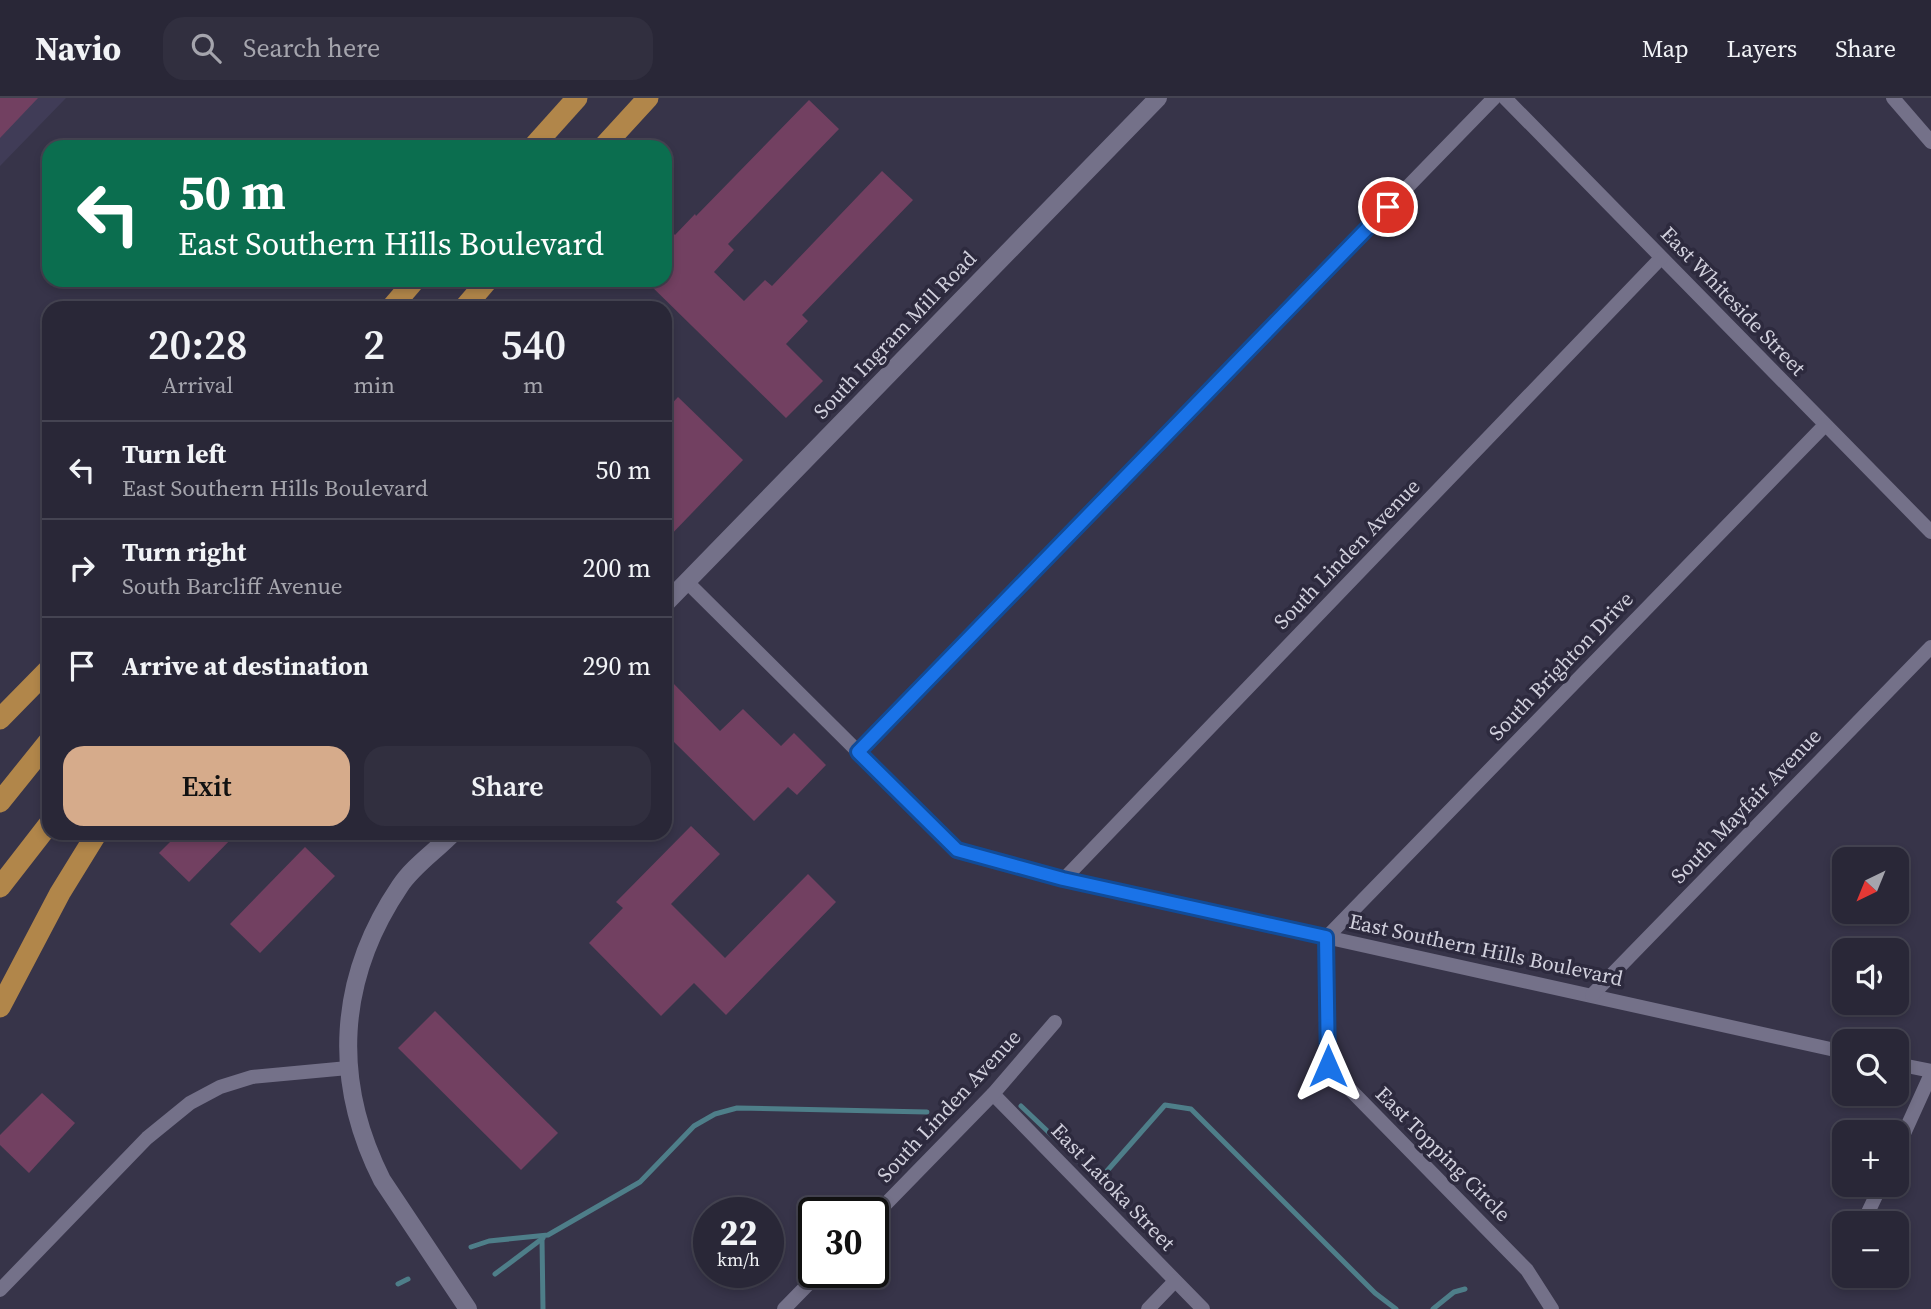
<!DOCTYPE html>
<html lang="en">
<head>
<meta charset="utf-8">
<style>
	:root { --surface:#292737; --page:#312f3f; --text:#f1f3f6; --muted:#a5a5ad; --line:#454452; --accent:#d6ab8b }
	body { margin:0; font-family:"Source Serif 4",serif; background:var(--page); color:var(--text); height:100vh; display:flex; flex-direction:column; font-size:26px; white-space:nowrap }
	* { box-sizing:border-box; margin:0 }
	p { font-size:23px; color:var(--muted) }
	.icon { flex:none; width:38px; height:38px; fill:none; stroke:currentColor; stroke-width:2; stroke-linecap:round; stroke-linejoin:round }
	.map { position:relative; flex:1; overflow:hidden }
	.panel { position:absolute; left:42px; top:203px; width:630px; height:539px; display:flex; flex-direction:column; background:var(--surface); border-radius:21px; box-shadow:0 4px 10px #0003,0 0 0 2px var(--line) }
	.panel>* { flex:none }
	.guide { position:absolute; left:42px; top:42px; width:630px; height:147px; border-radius:21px; box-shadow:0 4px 10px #0003,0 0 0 2px var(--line); background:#0b6e4f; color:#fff; overflow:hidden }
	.needle { width:46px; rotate:223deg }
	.fabs { position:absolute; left:1832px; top:749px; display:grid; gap:14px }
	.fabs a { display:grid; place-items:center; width:77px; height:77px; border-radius:14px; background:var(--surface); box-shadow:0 4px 10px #0003,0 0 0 2px var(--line); font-size:35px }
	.speed { position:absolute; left:693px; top:1099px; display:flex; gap:14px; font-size:35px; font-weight:700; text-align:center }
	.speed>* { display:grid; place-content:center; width:91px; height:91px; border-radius:50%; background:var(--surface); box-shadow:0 4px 10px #0003,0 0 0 2px var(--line); line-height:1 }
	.speed small { font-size:18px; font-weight:400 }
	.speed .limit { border:4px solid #111; border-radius:10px; background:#fff; color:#111 }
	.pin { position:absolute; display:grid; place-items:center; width:60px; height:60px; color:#fff; margin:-30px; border:4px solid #fff; border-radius:50%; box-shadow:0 2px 7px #0007 }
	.me { position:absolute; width:77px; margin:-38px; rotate:0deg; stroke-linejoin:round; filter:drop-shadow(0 0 5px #0008) }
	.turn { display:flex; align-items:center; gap:24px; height:147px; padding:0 21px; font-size:32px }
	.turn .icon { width:91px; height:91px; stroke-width:2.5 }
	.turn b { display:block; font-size:49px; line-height:60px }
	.eta { display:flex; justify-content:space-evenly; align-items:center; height:119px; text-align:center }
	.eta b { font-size:42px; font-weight:600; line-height:49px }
	.cta { display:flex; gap:14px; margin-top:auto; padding:14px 21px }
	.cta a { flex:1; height:80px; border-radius:21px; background:var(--accent); color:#111; font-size:28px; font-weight:600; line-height:80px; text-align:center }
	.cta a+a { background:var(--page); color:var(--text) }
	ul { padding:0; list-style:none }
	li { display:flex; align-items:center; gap:21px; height:98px; padding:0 21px; border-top:2px solid var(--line) }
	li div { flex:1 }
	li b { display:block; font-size:26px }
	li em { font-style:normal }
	header { display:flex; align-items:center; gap:42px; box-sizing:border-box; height:98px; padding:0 35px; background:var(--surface); border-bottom:2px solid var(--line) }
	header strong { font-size:33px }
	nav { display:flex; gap:38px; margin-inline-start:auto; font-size:24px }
	.search { width:490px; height:63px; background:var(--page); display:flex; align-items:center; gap:18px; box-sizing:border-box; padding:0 24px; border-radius:21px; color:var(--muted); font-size:26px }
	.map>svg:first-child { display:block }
	.built { fill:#403c57 }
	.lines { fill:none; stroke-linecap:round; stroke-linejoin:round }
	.stream { stroke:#4e7e89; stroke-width:5 }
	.building { fill:#724061 }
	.street { stroke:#747189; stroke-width:14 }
	.secondary { stroke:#747189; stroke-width:18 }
	.highway { stroke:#b1864a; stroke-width:21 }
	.route-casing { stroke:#114b97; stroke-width:18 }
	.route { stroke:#1a73e8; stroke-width:12 }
	.labels { text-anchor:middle; stroke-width:7; stroke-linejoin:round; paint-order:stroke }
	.street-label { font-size:21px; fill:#d1d0dd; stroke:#2d2a3e }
</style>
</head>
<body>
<header>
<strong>Navio</strong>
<div class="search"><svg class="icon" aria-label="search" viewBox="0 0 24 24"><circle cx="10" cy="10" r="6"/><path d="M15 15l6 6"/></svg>Search here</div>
<nav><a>Map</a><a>Layers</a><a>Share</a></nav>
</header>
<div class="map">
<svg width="1931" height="1211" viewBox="0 0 1931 1211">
	<rect width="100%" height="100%" fill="#373449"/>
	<!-- built -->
	<path class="built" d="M0,0H66L0,68Z"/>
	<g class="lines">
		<!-- stream -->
		<g class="stream">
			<path d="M1021,1008L1099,1082L1165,1007L1191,1011L1375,1195L1396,1211"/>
			<path d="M542,1141L543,1211"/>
			<path d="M471,1149L489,1143L548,1137L640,1084L694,1028L715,1016L737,1010L927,1014"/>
			<path d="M495,1176L543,1140"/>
			<path d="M398,1186L408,1181"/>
			<path d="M1433,1211L1454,1194L1465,1191"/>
		</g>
	</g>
	<!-- building -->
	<g class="building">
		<path d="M0,0H38L0,40Z"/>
		<path d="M809,2L839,31L728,146L734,152L714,174L744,203L765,182L772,188L882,73L913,102L802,217L808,223L786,246L823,283L786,320L645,182H665V127L675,137L695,116L696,118Z"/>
		<path d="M678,299L743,362L665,443V313Z"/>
		<path d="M673,585L720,633L743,611L781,648L794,635L826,667L797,697L788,689L754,723L673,643L665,651V593Z"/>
		<path d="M691,728L720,756L671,806L725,860L808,776L836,804L726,917L694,885L661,918L589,845L623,810L616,804Z"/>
		<path d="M179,735H237L189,784L159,755Z"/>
		<path d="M305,749L335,778L260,855L230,826Z"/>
		<path d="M435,913L558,1035L521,1072L398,950Z"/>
		<path d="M42,995L75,1025L29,1075L0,1047V1037Z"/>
	</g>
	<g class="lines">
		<!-- street -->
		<g class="street">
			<path d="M1505,0L1931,434"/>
			<path d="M1893,0L1931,44"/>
			<path d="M687,484L957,752L1064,781L1844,954"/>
			<path d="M858,654L1494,0"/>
			<path d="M1064,781L1661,160"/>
			<path d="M1592,897L1931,549"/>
			<path d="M1897,966L1931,973"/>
			<path d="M993,996L1203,1211"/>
			<path d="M1897,1051L1931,976"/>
			<path d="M873,1119L993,996L1055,924"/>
			<path d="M1863,1125L1881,1087"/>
			<path d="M0,1192L147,1040L190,1005L220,989L252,979L348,970"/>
			<path d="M784,1211L820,1174"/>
			<path d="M1148,1211L1175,1183"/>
			<path d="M1552,1211L1527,1172L1328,969L1327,839L1825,327"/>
		</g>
		<!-- secondary -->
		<g class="secondary">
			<path d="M665,506L1158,0"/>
			<path d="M453,735C437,752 413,768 400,788C337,881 332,983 382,1082L468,1211"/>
		</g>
		<!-- highway -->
		<g class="highway">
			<path d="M533,49L577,0"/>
			<path d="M603,49L648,0"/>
			<path d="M391,210L415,182"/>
			<path d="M464,210L488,182"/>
			<path d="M0,621L49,571"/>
			<path d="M0,704L49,643"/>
			<path d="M0,789L49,726"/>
			<path d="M0,909L60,795L97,735"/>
		</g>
	</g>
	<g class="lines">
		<!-- route casing -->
		<g class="route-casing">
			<path id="route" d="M1328,968L1326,839L1063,781L957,752L858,654L1388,109"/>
		</g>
		<!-- route -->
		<use href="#route" class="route"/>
	</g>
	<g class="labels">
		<!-- street labels -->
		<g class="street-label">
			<text transform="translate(1733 203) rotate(46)" y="7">East Whiteside Street</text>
			<text transform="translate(895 237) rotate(-46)" y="7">South Ingram Mill Road</text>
			<text transform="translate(1347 456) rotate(-46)" y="7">South Linden Avenue</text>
			<text transform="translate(1561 568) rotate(-46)" y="7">South Brighton Drive</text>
			<text transform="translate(1746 708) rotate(-46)" y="7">South Mayfair Avenue</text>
			<text transform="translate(1486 852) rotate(12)" y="7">East Southern Hills Boulevard</text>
			<text transform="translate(949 1008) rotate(-47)" y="7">South Linden Avenue</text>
			<text transform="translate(1443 1056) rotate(45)" y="7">East Topping Circle</text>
			<text transform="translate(1113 1089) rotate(46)" y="7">East Latoka Street</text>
		</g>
	</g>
</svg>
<div class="fabs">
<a><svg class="needle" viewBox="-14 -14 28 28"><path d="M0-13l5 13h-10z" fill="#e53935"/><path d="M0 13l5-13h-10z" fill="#a5a5ad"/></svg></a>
<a><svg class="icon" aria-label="sound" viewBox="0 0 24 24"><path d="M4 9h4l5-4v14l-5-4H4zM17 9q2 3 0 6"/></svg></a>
<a><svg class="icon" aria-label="search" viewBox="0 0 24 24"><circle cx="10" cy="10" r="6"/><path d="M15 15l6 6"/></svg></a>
<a>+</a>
<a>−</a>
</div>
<div class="speed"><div>22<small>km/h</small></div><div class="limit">30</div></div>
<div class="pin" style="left:1388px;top:109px;background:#d93025"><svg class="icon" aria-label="arrive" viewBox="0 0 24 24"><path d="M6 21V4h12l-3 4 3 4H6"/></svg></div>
<svg class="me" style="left:1328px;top:968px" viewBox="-20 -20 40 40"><path d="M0-17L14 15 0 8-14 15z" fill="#1a73e8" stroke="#fff" stroke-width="4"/></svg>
<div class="guide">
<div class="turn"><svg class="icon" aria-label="left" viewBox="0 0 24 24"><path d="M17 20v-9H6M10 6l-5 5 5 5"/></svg><div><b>50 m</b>East Southern Hills Boulevard</div></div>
</div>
<section class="panel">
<div class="eta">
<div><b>20:28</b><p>Arrival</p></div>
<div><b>2</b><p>min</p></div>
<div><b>540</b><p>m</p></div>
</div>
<ul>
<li><svg class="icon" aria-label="left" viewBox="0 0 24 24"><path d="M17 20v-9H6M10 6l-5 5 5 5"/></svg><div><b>Turn left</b><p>East Southern Hills Boulevard</p></div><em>50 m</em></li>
<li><svg class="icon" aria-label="right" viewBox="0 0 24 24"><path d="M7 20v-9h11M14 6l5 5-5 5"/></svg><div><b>Turn right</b><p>South Barcliff Avenue</p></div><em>200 m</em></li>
<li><svg class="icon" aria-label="arrive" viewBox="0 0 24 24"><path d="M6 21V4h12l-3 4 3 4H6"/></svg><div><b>Arrive at destination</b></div><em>290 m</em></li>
</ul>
<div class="cta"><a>Exit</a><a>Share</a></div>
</section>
</div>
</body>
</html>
